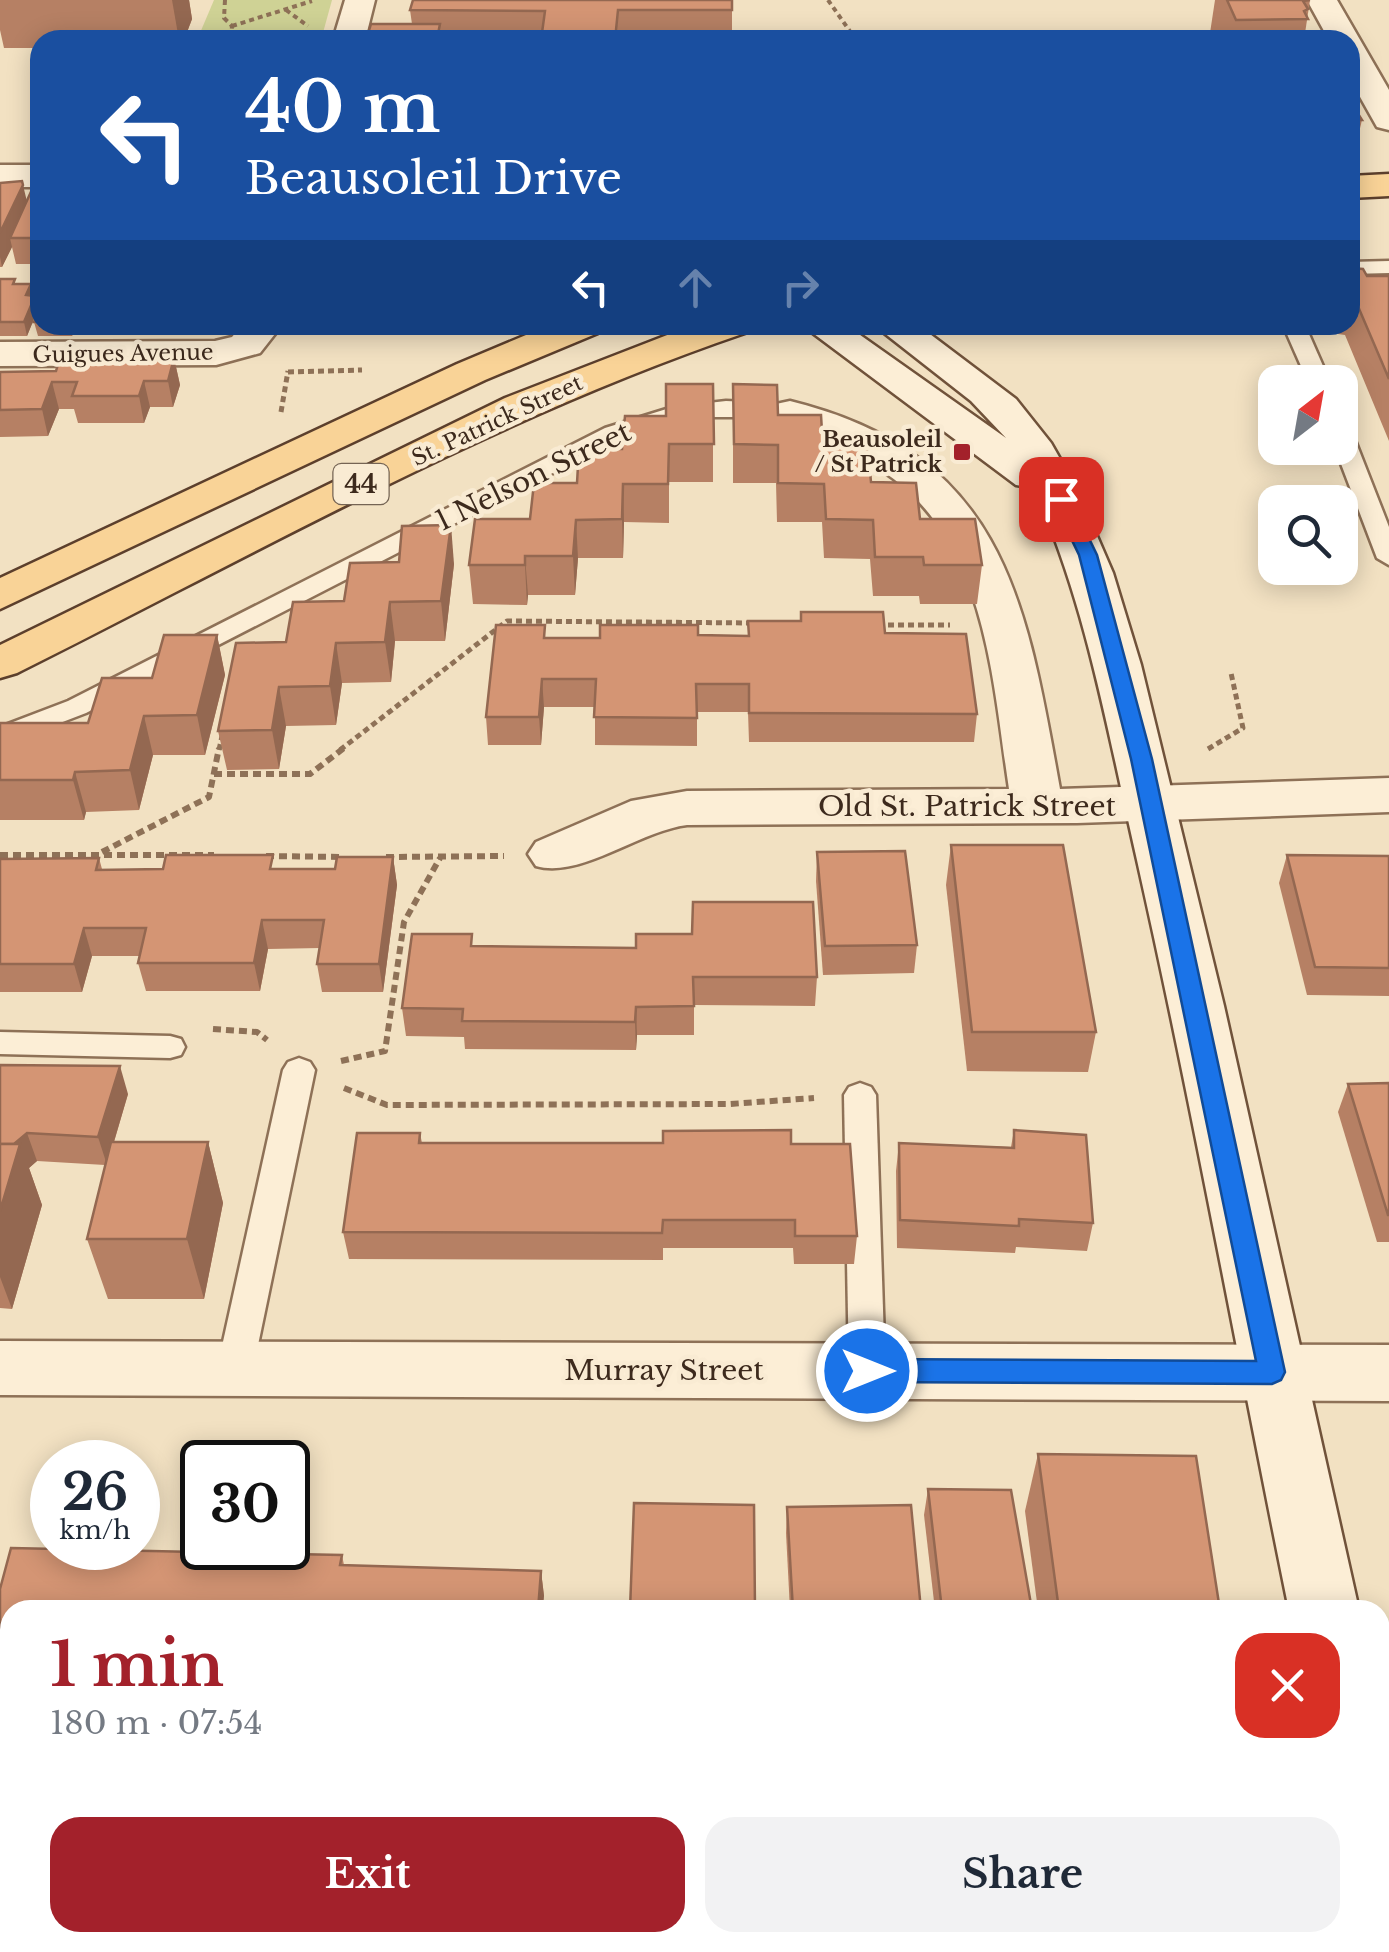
<!DOCTYPE html>
<html lang="en">
<head>
<meta charset="utf-8">
<style>
	:root { --surface:#fff; --page:#f2f2f3; --text:#1f2937; --muted:#747a83; --accent:#a3212b }
	body { margin:0; font-family:"Libre Baskerville",serif; background:var(--page); color:var(--text); height:100vh; display:flex; flex-direction:column; font-size:38px; white-space:nowrap }
	* { box-sizing:border-box; margin:0 }
	p { font-size:32px; color:var(--muted) }
	.icon { flex:none; width:55px; height:55px; fill:none; stroke:currentColor; stroke-width:2; stroke-linecap:round; stroke-linejoin:round }
	.map { position:relative; flex:1; overflow:hidden }
	.side { position:absolute; left:0px; top:1600px; width:1390px; height:352px; display:flex; flex-direction:column; background:var(--surface); border-radius:30px 30px 0 0; box-shadow:0 5px 25px #0003 }
	.side>* { flex:none }
	.top-card { position:absolute; left:30px; top:30px; width:1330px; height:305px; border-radius:30px; box-shadow:0 5px 25px #0003; background:#1a4fa0; color:#fff; overflow:hidden }
	.needle { width:65px; rotate:31deg }
	.buttons { position:absolute; left:1258px; top:365px; display:grid; gap:20px }
	.buttons a { display:grid; place-items:center; width:100px; height:100px; border-radius:20px; background:var(--surface); box-shadow:0 5px 25px #0003; font-size:50px }
	.speed { position:absolute; left:30px; top:1440px; display:flex; gap:20px; font-size:50px; font-weight:700; text-align:center }
	.speed>* { display:grid; place-content:center; width:130px; height:130px; border-radius:50%; background:var(--surface); box-shadow:0 5px 25px #0003; line-height:1 }
	.speed small { font-size:25px; font-weight:400 }
	.speed .limit { border:5px solid #111; border-radius:15px; background:#fff; color:#111 }
	.pin { position:absolute; display:grid; place-items:center; width:85px; height:85px; color:#fff; margin:-42px; border-radius:20px; box-shadow:0 5px 15px #0006 }
	.me { position:absolute; width:110px; margin:-55px; rotate:90deg; stroke-linejoin:round; filter:drop-shadow(0 0 8px #0008) }
	.turn { display:flex; align-items:center; gap:35px; height:210px; padding:0 50px; font-size:45px }
	.turn .icon { width:130px; height:130px; stroke-width:2.5 }
	.turn b { display:block; font-size:70px; line-height:85px }
	.lanes { display:flex; align-items:center; height:95px; padding:0 50px; background:#0003; justify-content:center; gap:50px; direction:ltr }
	.lanes .off { opacity:.35 }
	.round { display:grid; place-items:center; flex:none; width:105px; height:105px; border-radius:30px; background:var(--page) }
	.headline { display:flex; align-items:center; justify-content:space-between; height:170px; padding:0 50px }
	h1 { font-size:60px; font-weight:700; line-height:75px; color:var(--accent) }
	.cta { display:flex; gap:20px; margin-top:auto; padding:20px 50px }
	.cta a { flex:1; height:115px; border-radius:30px; background:var(--accent); color:#fff; font-size:40px; font-weight:700; line-height:115px; text-align:center }
	.cta a+a { background:var(--page); color:var(--text) }
	.map>svg:first-child { display:block }
	.green { fill:#cfd295 }
	.lines { fill:none; stroke-linecap:round; stroke-linejoin:round }
	.lane-casing { stroke:#8e7157; stroke-width:5 }
	.street-casing { stroke:#8e7157; stroke-width:5 }
	.secondary-casing { stroke:#70523a; stroke-width:5 }
	.primary-casing { stroke:#5c3f2c; stroke-width:5 }
	.path-far3 { stroke:#8e7157; stroke-width:4; stroke-dasharray:5 4; stroke-linecap:butt }
	.path-far2 { stroke:#8e7157; stroke-width:5; stroke-dasharray:6 4; stroke-linecap:butt }
	.path-far1 { stroke:#8e7157; stroke-width:6; stroke-dasharray:8 5; stroke-linecap:butt }
	.path { stroke:#8e7157; stroke-width:8; stroke-dasharray:10 6; stroke-linecap:butt }
	.lane { fill:#fceed6; fill-rule:evenodd }
	.street { fill:#fceed6; fill-rule:evenodd }
	.secondary { fill:#fceed6; fill-rule:evenodd }
	.primary { fill:#f9d397; fill-rule:evenodd }
	.wall { fill:#b68064 }
	.shaded-wall { fill:#946851 }
	.building { fill:#d49574; stroke:#946851; stroke-width:2.5 }
	.route { fill:#1a73e8; stroke:#114b97; stroke-width:2.5 }
	.poi-dot { fill:#a3212b; stroke:#f9ebd3; stroke-width:4 }
	.labels { text-anchor:middle; stroke-width:9; stroke-linejoin:round; paint-order:stroke }
	.far-street-label { font-size:22px; fill:#3d2a1d; stroke:#f9ebd3 }
	.far-poi-label { font-size:22px; font-weight:bold; fill:#3d2a1d; stroke:#f9ebd3; text-anchor:end }
	.shield { fill:#f9ebd3; stroke:#756454; stroke-width:2.5 }
	.shield-label { font-size:25px; font-weight:bold; fill:#3d2a1d }
	.street-label { font-size:28px; fill:#3d2a1d; stroke:#f9ebd3 }
</style>
</head>
<body>
<div class="map">
<svg width="1389" height="1952" viewBox="0 0 1389 1952">
	<rect width="100%" height="100%" fill="#f2e1c2"/>
	<!-- green -->
	<path class="green" d="M214,0H332L321,40H197Z"/>
	<g class="lines">
		<!-- lane casing -->
		<g class="lane-casing">
			<g id="lane">
				<path d="M1389,261V273L1350,274V262Z"/>
				<path d="M1283,325H1305L1330,382H1308Z"/>
				<path d="M726,401L771,403L782,410L771,417H690L621,438L86,713L0,746V727L68,701L605,428L673,407Z"/>
				<path d="M1340,423L1351,430L1389,527V565L1377,558L1335,448H1340Z"/>
				<path d="M0,1032L170,1036L181,1039L185,1047L181,1055L170,1058L0,1054Z"/>
				<path d="M299,1058L310,1062L315,1070L253,1369L247,1380L235,1384L223,1380L217,1369L283,1070L288,1062Z"/>
				<path d="M860,1083L871,1087L876,1095L885,1371L879,1382L867,1386L855,1382L849,1371L844,1095L849,1087Z"/>
			</g>
		</g>
		<!-- street casing -->
		<g class="street-casing">
			<g id="street">
				<path d="M345,0H375L365,40H333Z"/>
				<path d="M1307,0H1337L1389,90V130L1377,127L1350,79V40H1329Z"/>
				<rect x="0" y="165" width="40" height="22"/>
				<path d="M242,325H282L260,353L216,365L0,366V342L215,341L232,337Z"/>
				<path d="M790,401C1005,454 1026,601 1060,789L1389,778V812L1077,823L687,825C639,831 580,879 536,866L528,854L536,842L631,801L687,791L1009,789C992,678 987,539 881,470C848,449 810,437 776,422L769,413L776,404Z"/>
				<path d="M0,1341L1389,1345V1401L0,1395Z"/>
			</g>
		</g>
		<!-- secondary casing -->
		<g class="secondary-casing">
			<g id="secondary">
				<path d="M802,325H846L1006,438L971,401L874,325H918L1016,399L1051,443L1075,485L1113,573L1141,665L1224,1006L1359,1610H1289C1238,1360 1193,1109 1137,860C1108,734 1087,606 1034,488L1016,485Z"/>
				<path d="M1380,1822L1389,1825V1939L1380,1935Z"/>
			</g>
		</g>
		<!-- primary casing -->
		<g class="primary-casing">
			<g id="primary">
				<path d="M1389,174V196L1350,198V176Z"/>
				<path d="M550,325H603L598,333L485,380L0,609V578L457,364Z"/>
				<path d="M693,325H750L745,333C492,419 255,554 17,673L0,678V645L505,398Z"/>
			</g>
		</g>
		<!-- path-far3 -->
		<g class="path-far3">
			<path d="M225,0L224,18L232,26L231,40"/>
			<path d="M828,0L856,40"/>
			<path d="M286,10L308,26"/>
			<path d="M232,26L312,1"/>
		</g>
		<!-- path-far2 -->
		<g class="path-far2">
			<path d="M288,372L362,370"/>
			<path d="M281,412L288,371"/>
			<path d="M878,625H950"/>
			<path d="M1208,749L1243,728L1231,673"/>
			<path d="M219,750L222,736"/>
			<path d="M340,750L507,621L755,623"/>
		</g>
		<!-- path-far1 -->
		<g class="path-far1">
			<path d="M214,774H310L344,748"/>
			<path d="M102,852L209,797L219,748"/>
			<path d="M0,855H214"/>
			<path d="M266,856L344,857"/>
			<path d="M386,857L504,856"/>
			<path d="M213,1029L257,1032L267,1040"/>
			<path d="M341,1061L385,1051L404,922L440,858"/>
			<path d="M344,1088L387,1105L730,1104L814,1098"/>
		</g>
		<!-- path -->
		<g class="path">
			<path d="M0,1772H10"/>
			<path d="M294,1952L296,1942"/>
		</g>
		<!-- lane -->
		<use href="#lane" class="lane"/>
		<!-- street -->
		<use href="#street" class="street"/>
		<!-- secondary -->
		<use href="#secondary" class="secondary"/>
		<!-- primary -->
		<use href="#primary" class="primary"/>
	</g>
	<!-- wall -->
	<g class="wall">
		<path d="M0,0H189L192,19L184,40H40V48H4L0,30Z"/>
		<path d="M732,0V40H366L412,24L410,10Z"/>
		<path d="M1215,0H1310L1304,40H1213L1210,33Z"/>
		<path d="M1350,101L1362,120L1356,145H1350Z"/>
		<path d="M0,183L27,200L40,184V264H16L12,247L2,267H0Z"/>
		<path d="M1350,268L1367,276H1389V441L1345,335L1338,334L1334,325H1350Z"/>
		<path d="M0,279L17,284H31L38,309L27,336H0Z"/>
		<path d="M40,309V325H76L72,336H38L34,322Z"/>
		<path d="M345,325H413L412,329L346,328Z"/>
		<path d="M174,358L180,385L173,407H150L144,423H78L74,409H59L48,436L0,437V372L56,371Z"/>
		<path d="M713,384V482H669V523L624,522L623,558H578L575,595H528L527,605L473,604L469,565L666,416Z"/>
		<path d="M733,384L871,482L982,565L977,604H920L919,596H873L870,559L824,558L822,522H777L776,483H733Z"/>
		<path d="M454,564L445,641H395L391,682L342,683L336,725L286,726L279,769L227,770L218,731L286,642L344,601Z"/>
		<path d="M748,621L885,633L977,714L974,742H749L748,712H697V746L595,745V707H544L541,745H488L486,717L546,638L748,636Z"/>
		<path d="M217,635L225,675L205,755H153L139,810L86,812L84,820H0V723H88Z"/>
		<path d="M951,845L1096,1032L1088,1072L967,1071L946,885Z"/>
		<path d="M817,852L917,945L914,973L823,975L816,881Z"/>
		<path d="M1287,855L1389,856V996L1307,995L1279,883Z"/>
		<path d="M393,857L397,885L383,992H322L317,964L320,948L268,949L260,991H146L138,963L140,956H92L82,992H0V859L99,858L102,869H335Z"/>
		<path d="M473,946L817,977L815,1006L694,1005V1035H637L636,1050L465,1049L464,1037L406,1036L402,1008Z"/>
		<path d="M0,1065L128,1094L114,1142H208L223,1203L204,1299H108L87,1239L105,1165L37,1161L29,1168L42,1205L12,1309L0,1308Z"/>
		<path d="M1389,1083V1242H1377L1338,1112L1348,1084Z"/>
		<path d="M1014,1130L1093,1223L1087,1251L1016,1247L1015,1253L897,1248L896,1171L899,1143L1011,1147Z"/>
		<path d="M420,1133L422,1143L791,1144L857,1236L854,1264H794L793,1248H663V1260L349,1259L343,1232Z"/>
		<path d="M1038,1454L1220,1610H1038L1025,1511Z"/>
		<path d="M928,1489L1032,1610H935L924,1515Z"/>
		<path d="M787,1507L921,1610H790L786,1533Z"/>
		<path d="M342,1555L344,1565L541,1571L544,1596L10,1610V1702L0,1701V1589Z"/>
		<path d="M1039,1942H1295L1296,1952H1040Z"/>
	</g>
	<!-- shaded-wall -->
	<g class="shaded-wall">
		<path d="M172,0H189L192,19L184,40H179Z"/>
		<path d="M23,185L29,210L10,238L12,247L2,267L0,257V233Z"/>
		<path d="M31,284L38,309L27,336L24,322L26,295Z"/>
		<path d="M69,325H76L72,336Z"/>
		<path d="M174,358L180,385L173,407L168,381Z"/>
		<path d="M144,381L150,407L144,423L139,396Z"/>
		<path d="M52,382L59,409L48,436L42,409Z"/>
		<path d="M623,484L624,522L623,558L622,519Z"/>
		<path d="M576,520L578,558L575,595L573,556Z"/>
		<path d="M451,525L454,564L445,641L441,601Z"/>
		<path d="M525,556L528,595L527,605L525,565Z"/>
		<path d="M390,602L395,641L391,682L385,642Z"/>
		<path d="M217,635L225,675L205,755L197,715Z"/>
		<path d="M336,643L342,683L336,725L330,686Z"/>
		<path d="M542,679L544,707L541,745L539,717Z"/>
		<path d="M279,687L286,726L279,769L272,730Z"/>
		<path d="M144,716L153,755L139,810L130,770Z"/>
		<path d="M75,772L86,812L84,820L73,780Z"/>
		<path d="M393,857L397,885L383,992L379,964Z"/>
		<path d="M262,920L268,949L260,991L254,963Z"/>
		<path d="M84,928L92,956L82,992L74,964Z"/>
		<path d="M636,1007L637,1035L636,1050L635,1022Z"/>
		<path d="M120,1066L128,1094L107,1165L98,1137Z"/>
		<path d="M27,1133L37,1161L29,1168L42,1205L12,1309L0,1277V1211L9,1148Z"/>
		<path d="M208,1142L223,1203L204,1299L187,1239Z"/>
		<path d="M541,1571L544,1596L543,1610H538Z"/>
		<path d="M186,1942H200L198,1952H185Z"/>
	</g>
	<!-- building -->
	<g class="building">
		<path d="M413,0H732V10H618L615,40H541L545,11L410,10Z"/>
		<path d="M1227,0H1310L1303,1L1308,9L1304,11L1308,19L1236,20Z"/>
		<path d="M371,24H440L438,34H409L408,39L427,40H366Z"/>
		<path d="M1350,101L1362,120H1350Z"/>
		<path d="M22,181L23,185L0,233V183Z"/>
		<path d="M40,184V238H10L34,185Z"/>
		<path d="M1350,268L1363,269L1367,276H1389V379L1354,297H1350Z"/>
		<path d="M0,279H15L13,284H31L26,295L35,296L24,322H0Z"/>
		<path d="M40,309V322H34Z"/>
		<path d="M60,358H174L168,381H144L139,396H72L77,382H52L42,409L0,410V372L56,371Z"/>
		<path d="M666,384H713L714,444H669L668,484H623L622,519L576,520L573,556H525V565H469L475,519H530L534,483H577L579,449H622L625,416H666Z"/>
		<path d="M733,384L777,385L778,415H821L823,448H868L871,482L916,483L920,519H975L982,565H924L923,557H875L873,520L826,519L824,484L778,483V445L734,444Z"/>
		<path d="M451,525L441,601L390,602L385,642L336,643L330,686L279,687L272,730L218,731L236,643L286,642L293,602L344,601L350,563L399,562L402,526Z"/>
		<path d="M801,612H883L885,633L966,634L977,714L749,713V684H696L697,718L594,717L596,679H542L539,717H486L496,625H545L544,638H600V625H698V635L749,636L748,621H801Z"/>
		<path d="M164,635H217L197,715L144,716L130,770L75,772L73,780H0V723H88L102,678H152Z"/>
		<path d="M951,845H1063L1096,1032H972Z"/>
		<path d="M905,851L917,945L825,946L817,852Z"/>
		<path d="M166,855H273L270,869H335L337,857H393L379,964H317L324,920H262L254,963H138L146,928H84L74,964H0V859L99,858L96,870L163,869Z"/>
		<path d="M1287,855L1389,856V968L1315,967Z"/>
		<path d="M693,902H813L817,977H693L694,1006L636,1007L635,1022L462,1021L463,1009L402,1008L412,934H472L471,946L636,948V934H692Z"/>
		<path d="M0,1065L120,1066L98,1137L27,1133L14,1144H0Z"/>
		<path d="M1389,1083V1215H1388L1348,1084Z"/>
		<path d="M791,1130V1144H850L857,1236H795V1220H663L662,1233L343,1232L357,1133H420L419,1143H663V1131Z"/>
		<path d="M1014,1130L1086,1135L1093,1223L1019,1219V1226L900,1220L899,1143L1014,1148Z"/>
		<path d="M111,1142H208L187,1239H87Z"/>
		<path d="M0,1144H20L0,1211Z"/>
		<path d="M1038,1454L1196,1456L1220,1610H1059Z"/>
		<path d="M928,1489L1011,1490L1032,1610H942Z"/>
		<path d="M634,1503L754,1505L755,1610H630Z"/>
		<path d="M911,1505L921,1610H793L787,1507Z"/>
		<path d="M11,1548L342,1555L340,1565L541,1571L538,1610H10V1677H0V1589Z"/>
		<path d="M41,1942H186L185,1952H39Z"/>
		<path d="M1060,1942H1295L1296,1952H1061Z"/>
	</g>
	<!-- route -->
	<path class="route" d="M1061,493L1070,499L1097,555L1152,759L1285,1372L1281,1380L1272,1384L867,1382L858,1379L854,1371L858,1363L867,1359L1256,1361L1131,759L1079,555L1052,499Z"/>
	<!-- markers -->
	<rect class="poi-dot" x="952" y="442" width="20" height="20" rx="5"/>
	<g class="labels">
		<!-- far-street labels -->
		<g class="far-street-label">
			<text transform="translate(123 353) rotate(-1)" y="8">Guigues Avenue</text>
			<text transform="translate(497 420) rotate(-25)" y="8">St. Patrick Street</text>
		</g>
		<!-- far-poi labels -->
		<g class="far-poi-label">
			<text x="942" y="447">Beausoleil<tspan x="942" dy="25">/ St Patrick</tspan></text>
		</g>
		<!-- shield labels -->
		<rect class="shield" x="333.5" y="464" width="55" height="40" rx="8"/>
		<g class="shield-label">
			<text x="361" y="493">44</text>
		</g>
		<!-- street labels -->
		<g class="street-label">
			<text transform="translate(533 476) rotate(-26)" y="10">1 Nelson Street</text>
			<text x="967" y="816">Old St. Patrick Street</text>
			<text x="664" y="1380">Murray Street</text>
		</g>
	</g>
</svg>
<div class="buttons">
<a><svg class="needle" viewBox="-14 -14 28 28"><path d="M0-13l5 13h-10z" fill="#e53935"/><path d="M0 13l5-13h-10z" fill="#747a83"/></svg></a>
<a><svg class="icon" aria-label="search" viewBox="0 0 24 24"><circle cx="10" cy="10" r="6"/><path d="M15 15l6 6"/></svg></a>
</div>
<div class="speed"><div>26<small>km/h</small></div><div class="limit">30</div></div>
<div class="pin" style="left:1061px;top:499px;background:#d93025"><svg class="icon" aria-label="arrive" viewBox="0 0 24 24"><path d="M6 21V4h12l-3 4 3 4H6"/></svg></div>
<svg class="me" style="left:867px;top:1371px" viewBox="-20 -20 40 40"><circle r="17" fill="#1a73e8" stroke="#fff" stroke-width="3"/><path d="M0-11L8 9 0 5-8 9z" fill="#fff"/></svg>
<div class="top-card">
<div class="turn"><svg class="icon" aria-label="left" viewBox="0 0 24 24"><path d="M17 20v-9H6M10 6l-5 5 5 5"/></svg><div><b>40 m</b>Beausoleil Drive</div></div>
<div class="lanes"><svg class="icon" aria-label="left" viewBox="0 0 24 24"><path d="M17 20v-9H6M10 6l-5 5 5 5"/></svg><svg class="icon off" aria-label="ahead" viewBox="0 0 24 24"><path d="M12 20V5M6 11l6-6 6 6"/></svg><svg class="icon off" aria-label="right" viewBox="0 0 24 24"><path d="M7 20v-9h11M14 6l5 5-5 5"/></svg></div>
</div>
<section class="side">
<div class="headline"><div><h1>1 min</h1><p>180 m · 07:54</p></div><a class="round" style="background:#d93025;color:#fff"><svg class="icon" aria-label="close" viewBox="0 0 24 24"><path d="M6 6l12 12M18 6L6 18"/></svg></a></div>
<div class="cta"><a>Exit</a><a>Share</a></div>
</section>
</div>
</body>
</html>
